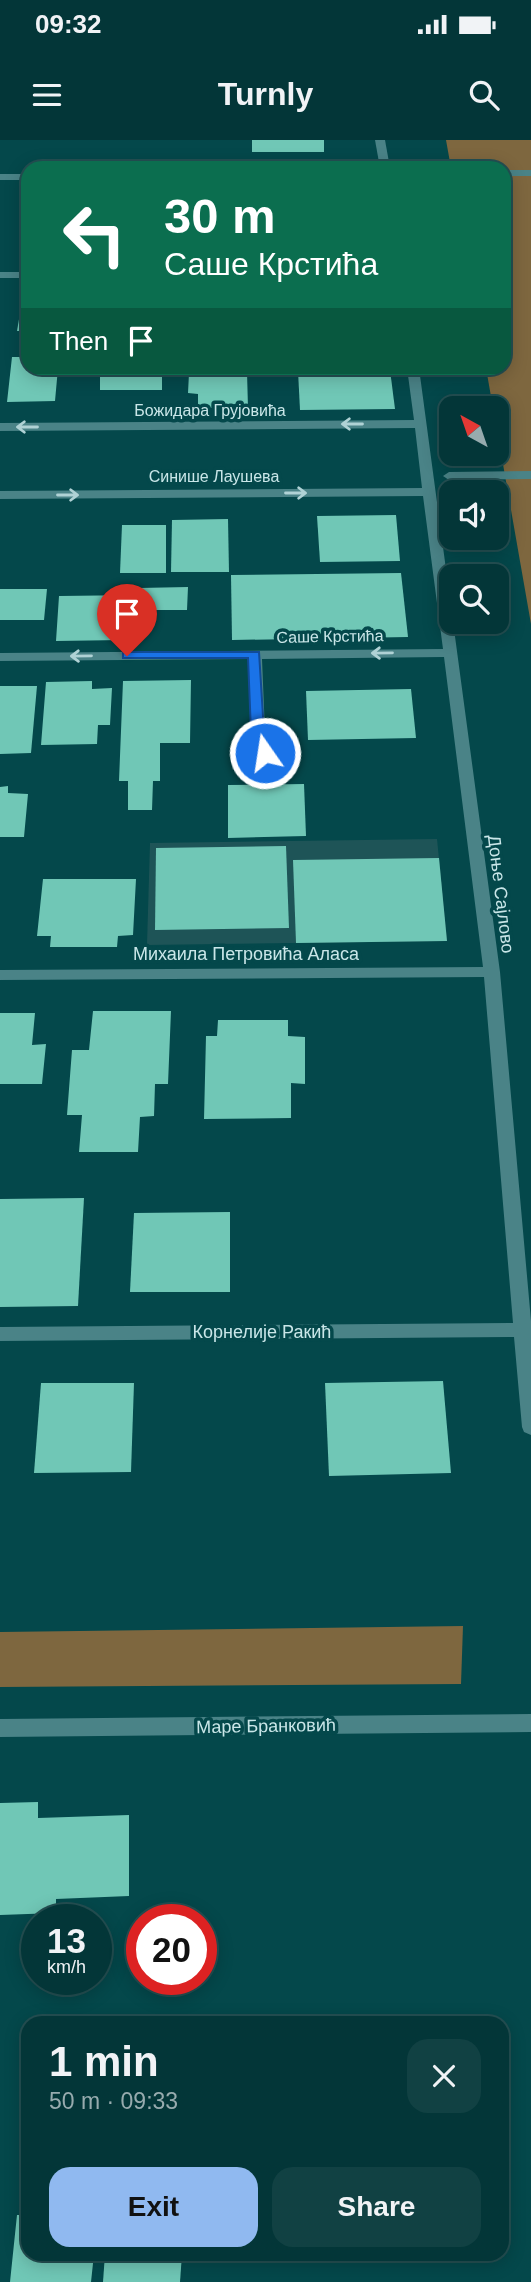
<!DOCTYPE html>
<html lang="en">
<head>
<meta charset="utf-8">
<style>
	:root { --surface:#033638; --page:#114143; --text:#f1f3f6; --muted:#97abae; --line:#245053; --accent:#90b9f0 }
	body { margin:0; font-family:Arial,sans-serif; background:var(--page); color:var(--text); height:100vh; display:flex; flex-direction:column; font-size:26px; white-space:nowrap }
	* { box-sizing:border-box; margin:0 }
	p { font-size:23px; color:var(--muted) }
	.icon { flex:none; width:38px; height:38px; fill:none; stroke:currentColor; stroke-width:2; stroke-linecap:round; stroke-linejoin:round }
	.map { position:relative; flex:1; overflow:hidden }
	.side { position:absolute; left:21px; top:1876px; width:488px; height:245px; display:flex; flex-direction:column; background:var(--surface); border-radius:21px; box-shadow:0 4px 18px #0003,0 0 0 2px var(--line) }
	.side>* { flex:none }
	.top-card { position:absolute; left:21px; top:21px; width:490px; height:214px; border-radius:21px; box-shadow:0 4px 18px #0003,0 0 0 2px var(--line); background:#0b6e4f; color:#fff; overflow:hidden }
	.needle { width:46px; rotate:320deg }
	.controls { position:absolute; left:439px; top:256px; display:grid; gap:14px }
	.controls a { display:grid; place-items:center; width:70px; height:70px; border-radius:14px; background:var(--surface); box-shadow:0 4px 18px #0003,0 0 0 2px var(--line); font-size:35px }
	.speed { position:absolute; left:21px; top:1764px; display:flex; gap:14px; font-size:35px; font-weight:700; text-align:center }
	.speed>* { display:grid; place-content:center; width:91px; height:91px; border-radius:50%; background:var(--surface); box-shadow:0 4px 18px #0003,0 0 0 2px var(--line); line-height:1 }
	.speed small { font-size:18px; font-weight:400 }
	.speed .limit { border:10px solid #d22; background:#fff; color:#111 }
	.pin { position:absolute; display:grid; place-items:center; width:60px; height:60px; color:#fff; margin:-72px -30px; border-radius:50% 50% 50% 0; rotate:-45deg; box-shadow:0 0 7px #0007 }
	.pin .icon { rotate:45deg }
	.me { position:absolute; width:77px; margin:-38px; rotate:347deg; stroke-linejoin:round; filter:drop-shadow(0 0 5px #0008) }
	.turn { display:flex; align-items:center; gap:24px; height:147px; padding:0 28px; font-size:32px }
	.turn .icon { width:91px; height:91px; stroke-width:2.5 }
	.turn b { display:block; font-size:49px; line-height:60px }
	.then { display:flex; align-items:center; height:66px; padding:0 28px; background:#0003; gap:14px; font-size:26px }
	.round { display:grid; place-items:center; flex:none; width:74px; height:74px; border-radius:21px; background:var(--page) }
	.summary { display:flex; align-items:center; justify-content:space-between; height:119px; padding:0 28px }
	h1 { font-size:42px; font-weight:700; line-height:52px }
	.primary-button { display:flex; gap:14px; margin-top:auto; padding:14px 28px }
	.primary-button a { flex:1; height:80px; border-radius:21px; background:var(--accent); color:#111; font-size:28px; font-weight:700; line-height:80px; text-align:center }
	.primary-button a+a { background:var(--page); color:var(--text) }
	.status { display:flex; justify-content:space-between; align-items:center; height:49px; padding:0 35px; background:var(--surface); direction:ltr }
	.status svg { height:19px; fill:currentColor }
	header { display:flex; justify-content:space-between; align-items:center; height:91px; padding:0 28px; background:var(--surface); font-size:32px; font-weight:700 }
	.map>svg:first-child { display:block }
	.built { fill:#1e5457 }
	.green { fill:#7e673f }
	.building { fill:#70c7b6 }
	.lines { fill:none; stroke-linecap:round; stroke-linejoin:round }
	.minor { fill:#4a8387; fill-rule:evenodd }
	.oneway { stroke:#b0d2d5 }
	.route { fill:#1a73e8; stroke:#114b97; stroke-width:2 }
	.labels { text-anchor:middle; stroke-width:7; stroke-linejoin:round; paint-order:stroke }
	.far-street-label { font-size:16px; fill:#c9e6e8; stroke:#04484b }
	.street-label { font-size:18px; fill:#c9e6e8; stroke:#04484b }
</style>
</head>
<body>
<div class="status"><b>09:32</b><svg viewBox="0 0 49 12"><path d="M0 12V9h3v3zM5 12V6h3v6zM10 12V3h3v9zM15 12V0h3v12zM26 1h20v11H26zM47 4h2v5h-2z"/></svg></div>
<header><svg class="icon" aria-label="menu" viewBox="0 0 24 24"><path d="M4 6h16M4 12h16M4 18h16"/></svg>Turnly<svg class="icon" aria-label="search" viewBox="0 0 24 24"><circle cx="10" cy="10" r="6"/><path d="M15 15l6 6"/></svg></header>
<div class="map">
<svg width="531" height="2142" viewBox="0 0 531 2142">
	<rect width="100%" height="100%" fill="#04484b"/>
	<!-- built -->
	<path class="built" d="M437,699L447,801L147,805L150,703Z"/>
	<!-- green -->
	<g class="green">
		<path d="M446,0H531V484L497,290V268H493L486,228H504V28H451Z"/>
		<path d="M463,1486L461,1544L0,1547V1492Z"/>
	</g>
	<!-- building -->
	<g class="building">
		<rect x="252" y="0" width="72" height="12"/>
		<path d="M23,156H28V191H17Z"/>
		<path d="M12,217H28V228H58L55,261L7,262Z"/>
		<path d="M65,228H162V250H100V237H64Z"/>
		<path d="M197,228H239V232H247L248,268H198V254L188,253L189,233H196Z"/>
		<path d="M390,230L395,269L300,270L298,231Z"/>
		<path d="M396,375L400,421L320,422L317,376Z"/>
		<path d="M228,379L229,432H171L172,380Z"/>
		<path d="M122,385H166V433H120Z"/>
		<path d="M401,433L408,497L232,500L231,435Z"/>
		<path d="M188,447L187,470H140V482H123L122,500L56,501L59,456L139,455V448Z"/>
		<path d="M0,449H47L44,480H0Z"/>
		<path d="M191,540L190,603H160V641H153L152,670H128V641H119L123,541Z"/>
		<path d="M92,541V549L112,548L110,585H98L97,604L41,605L46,542Z"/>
		<path d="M0,546H37L31,613L0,614Z"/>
		<path d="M411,549L416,598L308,600L306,551Z"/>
		<path d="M304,644L306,696L228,698V645Z"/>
		<path d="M8,646V653L28,654L24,697H0V647Z"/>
		<path d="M286,706L289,788L155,790L156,708Z"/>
		<path d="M439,718L447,801L296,803L293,720Z"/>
		<path d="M43,739H136L133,795L118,796L117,807H50L51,796H37Z"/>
		<path d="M93,871H171L168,944H155L154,976L140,977L138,1012H79L82,975H67L72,910H89Z"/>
		<path d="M0,873H35L32,905L46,904L42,944H0Z"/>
		<path d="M218,880H288V896L305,897V944L291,943V978L204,979L206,896H217Z"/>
		<path d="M84,1058L78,1166L0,1167V1059Z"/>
		<path d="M230,1072V1152H130L134,1073Z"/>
		<path d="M443,1241L451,1333L329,1336L325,1243Z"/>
		<path d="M41,1243H134L131,1332L34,1333Z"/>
		<path d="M38,1662V1678L129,1675V1756L56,1759V1773L0,1775V1663Z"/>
		<path d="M17,2075H28V2114H94L91,2142H10Z"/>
		<path d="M105,2114H182L180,2142H103Z"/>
	</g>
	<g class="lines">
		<!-- minor -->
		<g class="minor">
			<path d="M375,0H385L390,28H380Z"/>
			<rect x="504" y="30" width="27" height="6"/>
			<rect x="0" y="34" width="28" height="6"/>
			<rect x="0" y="132" width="28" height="6"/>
			<path d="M407,228H419L500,832L531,1181V1295L524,1292L522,1287L514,1197L0,1201V1187L513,1183L484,837L0,840V830L483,827L444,517L262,519L265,592L280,635L273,640C249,633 249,541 248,519L0,521V513L443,509L423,356L0,359V351L422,348L415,288L0,291V283L414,280Z"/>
			<path d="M531,331V339L449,340L443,336L449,332Z"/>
			<path d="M531,1574V1592L0,1597V1579Z"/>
		</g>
	</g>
	<!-- one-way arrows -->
	<defs><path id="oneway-shaft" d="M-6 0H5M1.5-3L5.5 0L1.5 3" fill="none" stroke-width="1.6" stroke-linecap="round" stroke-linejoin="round" transform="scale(1.75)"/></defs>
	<g class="oneway">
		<use href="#oneway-shaft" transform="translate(352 284) rotate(180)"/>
		<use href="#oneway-shaft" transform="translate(27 287) rotate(180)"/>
		<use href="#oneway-shaft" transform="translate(296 353)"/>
		<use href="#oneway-shaft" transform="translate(68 355)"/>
		<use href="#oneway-shaft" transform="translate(382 513) rotate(179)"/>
		<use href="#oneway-shaft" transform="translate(81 516) rotate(179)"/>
	</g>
	<!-- route -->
	<path class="route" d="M127,512H259L264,592L272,613L270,616H260L251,592L248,518H123V513Z"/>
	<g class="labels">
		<!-- far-street labels -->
		<g class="far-street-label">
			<text x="210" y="276">Божидара Грујовића</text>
			<text x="214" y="342">Синише Лаушева</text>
			<text transform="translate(330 496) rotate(-1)" y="6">Саше Крстића</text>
		</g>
		<!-- street labels -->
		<g class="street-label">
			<text transform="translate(501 754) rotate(83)" y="6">Доње Сајлово</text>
			<text x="246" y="820">Михаила Петровића Аласа</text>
			<text x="262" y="1198">Корнелије Ракић</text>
			<text transform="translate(266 1586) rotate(-1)" y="6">Маре Бранковић</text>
		</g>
	</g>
</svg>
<div class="controls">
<a><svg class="needle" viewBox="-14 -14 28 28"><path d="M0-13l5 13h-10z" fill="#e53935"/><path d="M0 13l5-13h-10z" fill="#97abae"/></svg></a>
<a><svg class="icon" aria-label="sound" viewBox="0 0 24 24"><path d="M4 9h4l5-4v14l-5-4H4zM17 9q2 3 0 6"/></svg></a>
<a><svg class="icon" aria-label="search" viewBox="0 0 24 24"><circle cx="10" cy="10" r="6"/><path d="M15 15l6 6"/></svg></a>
</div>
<div class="speed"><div>13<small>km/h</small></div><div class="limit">20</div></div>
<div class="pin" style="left:127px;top:516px;background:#d93025"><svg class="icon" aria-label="arrive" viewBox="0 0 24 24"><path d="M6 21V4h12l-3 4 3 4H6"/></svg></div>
<svg class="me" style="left:265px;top:613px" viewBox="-20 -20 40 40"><circle r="17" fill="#1a73e8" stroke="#fff" stroke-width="3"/><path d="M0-11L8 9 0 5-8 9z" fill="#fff"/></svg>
<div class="top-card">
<div class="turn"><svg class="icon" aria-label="left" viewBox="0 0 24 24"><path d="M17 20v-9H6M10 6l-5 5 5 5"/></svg><div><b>30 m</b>Саше Крстића</div></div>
<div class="then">Then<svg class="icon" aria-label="arrive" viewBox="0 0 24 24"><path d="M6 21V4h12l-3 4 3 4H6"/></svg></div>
</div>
<section class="side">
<div class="summary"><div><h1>1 min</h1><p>50 m · 09:33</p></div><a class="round"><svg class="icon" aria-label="close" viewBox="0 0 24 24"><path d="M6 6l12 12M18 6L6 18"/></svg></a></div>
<div class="primary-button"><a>Exit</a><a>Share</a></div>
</section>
</div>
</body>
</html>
